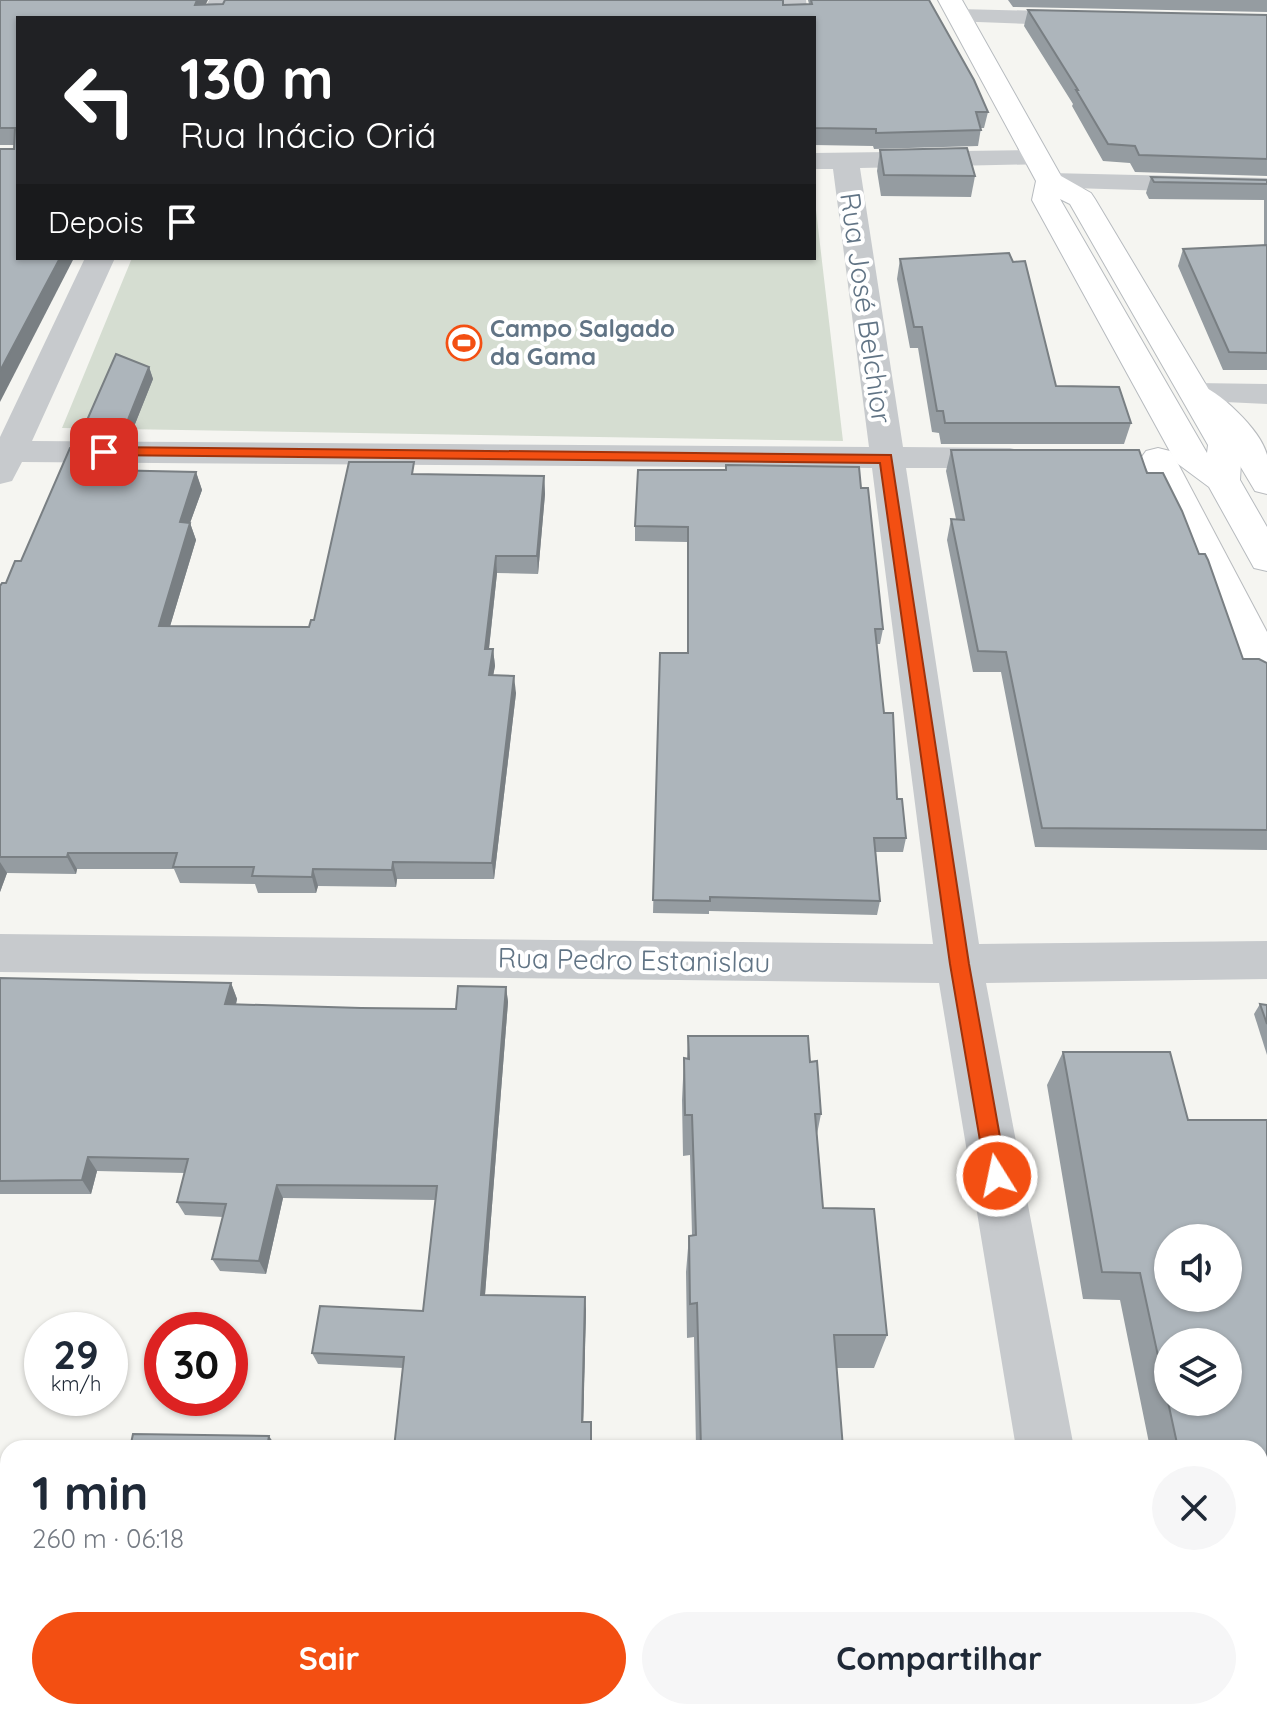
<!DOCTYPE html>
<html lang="pt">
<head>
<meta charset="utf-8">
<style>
	:root { --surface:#fff; --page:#f6f6f7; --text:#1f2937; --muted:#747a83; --accent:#f34f12 }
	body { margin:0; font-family:Quicksand,sans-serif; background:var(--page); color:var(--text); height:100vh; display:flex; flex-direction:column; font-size:30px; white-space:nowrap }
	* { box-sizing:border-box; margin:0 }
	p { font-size:26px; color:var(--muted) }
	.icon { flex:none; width:44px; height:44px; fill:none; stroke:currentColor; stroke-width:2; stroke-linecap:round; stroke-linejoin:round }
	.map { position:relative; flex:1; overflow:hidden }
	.side { position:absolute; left:0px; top:1440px; width:1268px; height:280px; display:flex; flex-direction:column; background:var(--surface); border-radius:24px 24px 0 0; box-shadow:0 2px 6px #0004 }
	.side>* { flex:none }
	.hud { position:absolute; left:16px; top:16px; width:800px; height:244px; border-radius:0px; box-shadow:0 2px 6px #0004; background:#202124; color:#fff; overflow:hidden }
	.buttons { position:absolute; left:1154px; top:1224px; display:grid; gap:16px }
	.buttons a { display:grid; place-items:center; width:88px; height:88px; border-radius:50%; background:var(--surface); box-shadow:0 2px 6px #0004; font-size:40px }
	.speed { position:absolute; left:24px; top:1312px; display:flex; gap:16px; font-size:40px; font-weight:700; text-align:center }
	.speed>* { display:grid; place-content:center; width:104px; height:104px; border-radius:50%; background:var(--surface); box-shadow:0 2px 6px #0004; line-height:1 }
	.speed small { font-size:20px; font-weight:400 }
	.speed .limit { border:12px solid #d22; background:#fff; color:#111 }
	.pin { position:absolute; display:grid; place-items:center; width:68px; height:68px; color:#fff; margin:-34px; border-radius:16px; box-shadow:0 4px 12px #0006 }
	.me { position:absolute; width:88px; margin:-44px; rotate:350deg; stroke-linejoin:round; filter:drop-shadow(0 0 6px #0008) }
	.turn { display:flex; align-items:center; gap:28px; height:168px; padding:0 32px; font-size:36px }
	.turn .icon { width:104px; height:104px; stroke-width:2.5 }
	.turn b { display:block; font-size:56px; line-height:68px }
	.then { display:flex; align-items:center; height:76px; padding:0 32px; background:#0003; gap:16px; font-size:30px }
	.round { display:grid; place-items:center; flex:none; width:84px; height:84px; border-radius:42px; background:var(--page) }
	.head { display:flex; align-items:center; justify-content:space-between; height:136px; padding:0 32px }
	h1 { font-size:48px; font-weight:700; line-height:60px }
	.primary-button { display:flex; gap:16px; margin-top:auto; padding:16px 32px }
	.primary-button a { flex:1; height:92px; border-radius:48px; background:var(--accent); color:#fff; font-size:32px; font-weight:700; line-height:92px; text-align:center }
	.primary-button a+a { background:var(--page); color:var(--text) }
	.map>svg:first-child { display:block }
	.green { fill:#d5ddd1 }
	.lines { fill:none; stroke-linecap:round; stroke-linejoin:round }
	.major-casing { stroke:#b7bbbf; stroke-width:2 }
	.highway-casing { stroke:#b8bbbe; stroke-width:2 }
	.minor { fill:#c7cacd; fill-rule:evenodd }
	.major { fill:#fff; fill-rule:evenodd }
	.highway { fill:#fff; fill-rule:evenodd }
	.wall { fill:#959ca1 }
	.shaded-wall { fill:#797f83 }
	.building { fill:#adb5bb; stroke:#797f83; stroke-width:2; fill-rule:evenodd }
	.route { fill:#f34f12; stroke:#9e330c; stroke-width:2 }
	.labels { text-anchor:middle; stroke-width:8; stroke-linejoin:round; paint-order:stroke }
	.far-poi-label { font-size:24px; font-weight:bold; fill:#617485; stroke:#fff; text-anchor:start }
	.street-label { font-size:28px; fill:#617485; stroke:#fff }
</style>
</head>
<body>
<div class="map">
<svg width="1267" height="1720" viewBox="0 0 1267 1720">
	<rect width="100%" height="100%" fill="#f5f5f1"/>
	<!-- green -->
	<path class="green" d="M814,193L843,441L62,428L132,258H814Z"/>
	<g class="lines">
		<!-- major casing -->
		<g class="major-casing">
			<path id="major" d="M938,0H962L1061,176L1091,193L1095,199L1242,445L1240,480L1267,527V571L1254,568L1209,487L1178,464L1173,457L1032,200L1036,181ZM1060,199L1070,204L1208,445L1207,453Z"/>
		</g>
		<!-- highway casing -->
		<g class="highway-casing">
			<g id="highway">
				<path d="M1195,383C1218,389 1261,430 1267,455C1267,466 1267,482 1267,494L1255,491L1221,434L1179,393L1183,386Z"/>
				<path d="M1158,448L1170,451L1175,458L1267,632V683L1253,679L1247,669L1141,458L1146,451Z"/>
				<path d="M1260,1681H1267V1720H1005L1008,1712H1260Z"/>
			</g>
		</g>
		<!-- minor -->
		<g class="minor">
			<path d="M209,0H233L224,18H200Z"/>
			<path d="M782,0H806L808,18H784Z"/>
			<path d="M959,9L1085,12L1093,14L1097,19L1093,24L1085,26L951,21L947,16L951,11Z"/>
			<path d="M1036,150L1046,152L1049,158L1046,164L860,168L903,447L1010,448L1022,451L1027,458L1022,465L1010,468H906L979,944L1267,941V979L986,983L1074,1448H1016L939,983L0,972V934L933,944L872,468L22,462L12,481L0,484V437L85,258H115L32,441L869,447L833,169H814V153Z"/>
			<path d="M1050,173L1267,178V194L1040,187L1036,181L1040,175Z"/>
			<path d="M1195,383L1267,384V404L1183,400L1179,393L1183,386Z"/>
		</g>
		<!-- major -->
		<use href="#major" class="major"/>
		<!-- highway -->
		<use href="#highway" class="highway"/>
	</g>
	<!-- wall -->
	<g class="wall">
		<path d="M0,0L206,4L783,5L809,4L808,0H929L988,112L984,128H981L978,146L874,149L873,146L814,145V18H18V258L14,145H0Z"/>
		<path d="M1008,0H1267V12L1013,7Z"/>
		<path d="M1028,10L1267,15V176L1135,172L1130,163L1103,161L1072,106L1073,104L1024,26Z"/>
		<path d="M880,150L975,176L971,197L881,196L877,171Z"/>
		<path d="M1151,177L1267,180V370H1223L1178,266L1183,249L1264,245V200L1149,199L1146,193Z"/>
		<path d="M900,259L1056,386L1131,423L1124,444H941L939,433L932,432L918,348H910L897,279Z"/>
		<path d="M149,367L153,379L129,439L88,438L84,427Z"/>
		<path d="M951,450L1147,473L1199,554L1243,659L1267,663V850L1035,847L1001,672H973L947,540L951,519H956L946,471Z"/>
		<path d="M119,466L117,470L196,472L202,490L190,523L196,540L170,626L309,627L416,474L544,476L545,494L538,574L497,573L489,649H493L495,666L493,675L516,693L494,879H397L396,887L318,886L316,893H258L255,884L180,883L174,869H77L76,874L7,873L0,892V586L6,583L21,561Z"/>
		<path d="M861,488L883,629L880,644H877L884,713L897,799L906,838L903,852H876L880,901L877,915L709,911V914L653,913L660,653H687V542L635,541V526Z"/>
		<path d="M0,978L231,983L237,999L236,1005L361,1008L456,1009L506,987L508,1002L485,1295L586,1309L583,1422H591L592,1448H394L403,1368L318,1364L312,1353L423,1311L436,1200L283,1198L266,1274L220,1271L212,1259L223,1217L185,1215L177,1202L185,1173L97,1171L91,1194H0Z"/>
		<path d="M1260,1004L1267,1005V1055L1254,1014Z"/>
		<path d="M688,1036L810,1062L821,1114L817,1134L823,1208L887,1335L874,1368H836L843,1448H696L694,1337L687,1338L686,1272L689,1236L692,1235L690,1155L683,1156L682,1100L684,1058H687Z"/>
		<path d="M1063,1052L1188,1120H1267V1506H1260V1448H1150L1120,1300L1083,1299L1047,1085Z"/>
	</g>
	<!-- shaded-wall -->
	<g class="shaded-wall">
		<path d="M197,0H208L199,18L195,5Z"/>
		<path d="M60,258H74L0,402V371Z"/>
		<path d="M149,367L153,379L129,439L125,427Z"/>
		<path d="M113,448L119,466L110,488L104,470Z"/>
		<path d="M196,472L202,490L190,523L196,540L165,643L159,626L180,522Z"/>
		<path d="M544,476L545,494L538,574L537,556Z"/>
		<path d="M496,556L497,573L487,666L485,649Z"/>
		<path d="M493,649L495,666L490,693L489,675Z"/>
		<path d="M514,676L516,693L494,879L492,863Z"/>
		<path d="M68,853L77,869L76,874L67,857Z"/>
		<path d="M0,862L7,873L0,892Z"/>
		<path d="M393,862L397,879L396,887L392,870Z"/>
		<path d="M313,869L318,886L316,893L312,877Z"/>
		<path d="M231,983L237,999L232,1019L225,1004Z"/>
		<path d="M506,987L508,1002L484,1307L481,1295Z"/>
		<path d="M88,1157L97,1171L91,1194L82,1180Z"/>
		<path d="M277,1185L283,1198L266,1274L259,1261Z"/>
		<path d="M585,1297L586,1309L583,1433L582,1422Z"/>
		<path d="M269,1436L273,1442V1448H267Z"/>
	</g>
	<!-- building -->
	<g class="building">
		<path d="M0,0H197L195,5L223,4L225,0H783V5L812,4L811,0H929L974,80L988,112H976L981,130L876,133V129L814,128V18H18V258H60L0,371V149H14L15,128H0Z"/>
		<path d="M1028,10L1267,15V159L1139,155L1135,146L1108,144L1076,90H1078Z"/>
		<path d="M967,148L975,176L884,175L880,150Z"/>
		<path d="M1151,177L1267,180V184L1154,182Z"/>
		<path d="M1267,245V353L1229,352L1183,249Z"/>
		<path d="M1009,253L1013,262L1025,261L1056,386L1119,387L1131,423H945L943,411H937L922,327H914L900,259Z"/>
		<path d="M116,354L149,367L125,427H84Z"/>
		<path d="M70,448H113L104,470L196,472L180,522L190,523L159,626L309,627L311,620H314L349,462H414L412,474L544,476L537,556H496L485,649H493L489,675L514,676L492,863L393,862L392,870L313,869L312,877L252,876L254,867H173L177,853H68L67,857H0V586L2,583H6L15,561H21Z"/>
		<path d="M951,450H1139L1147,473H1163L1182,511L1199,554H1205L1208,560L1243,659H1259L1267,663V830L1042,828L1006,652L978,651L951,519L964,520Z"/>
		<path d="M726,465L859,467L861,488H868L883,629H875L884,713H893L897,799H902L906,838H874L880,901L710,897V901L653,900L660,653H688V527L635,526L638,470H726Z"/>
		<path d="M0,978L231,983L225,1004L361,1008L456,1009L458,986L506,987L481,1295L585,1297L582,1422H591V1448H394L404,1357L312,1353L320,1306L423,1311L437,1186L277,1185L259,1261L212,1259L226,1204L177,1202L188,1159L88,1157L82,1180L0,1181Z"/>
		<path d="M1260,1004L1267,1005V1024Z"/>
		<path d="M688,1036H808L810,1062L817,1061L821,1114H815L823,1208L874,1209L887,1335H834L843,1448H701L697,1303L690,1304L689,1236L696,1235L692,1115H685L684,1058L689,1059Z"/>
		<path d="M1063,1052H1170L1188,1120H1267V1485H1260V1448H1178L1140,1273L1102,1272ZM1168,1238H1228V1298H1168ZM1168,1342H1228V1402H1168Z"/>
		<path d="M133,1434L269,1436L267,1448H130Z"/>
	</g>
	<!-- route -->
	<path class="route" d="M104,447L891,455L969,964L1007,1176L1004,1183L997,1186L989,1183L986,1176L950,964L880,463L99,455L97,452Z"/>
	<!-- icons -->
	<defs>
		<g id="stadium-ring" transform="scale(1.8)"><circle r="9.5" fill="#fff" stroke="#f34f12" stroke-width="1.5"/><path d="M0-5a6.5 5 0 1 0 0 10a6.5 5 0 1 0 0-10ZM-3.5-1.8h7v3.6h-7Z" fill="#f34f12"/></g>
	</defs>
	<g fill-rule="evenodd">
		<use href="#stadium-ring" x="464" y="343"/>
	</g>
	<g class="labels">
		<!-- far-poi labels -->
		<g class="far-poi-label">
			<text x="490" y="337">Campo Salgado<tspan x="490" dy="28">da Gama</tspan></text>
		</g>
		<!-- street labels -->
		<g class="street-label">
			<text transform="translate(866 308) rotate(82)" y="10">Rua José Belchior</text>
			<text transform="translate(634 960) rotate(1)" y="10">Rua Pedro Estanislau</text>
		</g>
	</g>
</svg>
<div class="buttons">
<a><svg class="icon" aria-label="sound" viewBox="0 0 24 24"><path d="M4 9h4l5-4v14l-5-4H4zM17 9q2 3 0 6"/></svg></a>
<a><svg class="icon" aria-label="layers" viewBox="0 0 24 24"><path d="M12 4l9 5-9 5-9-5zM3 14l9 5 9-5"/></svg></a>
</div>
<div class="speed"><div>29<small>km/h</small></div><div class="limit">30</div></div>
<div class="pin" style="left:104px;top:452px;background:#d93025"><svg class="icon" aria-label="arrive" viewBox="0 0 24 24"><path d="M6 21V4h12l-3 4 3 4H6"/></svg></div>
<svg class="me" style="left:997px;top:1176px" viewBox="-20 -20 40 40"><circle r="17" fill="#f34f12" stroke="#fff" stroke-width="3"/><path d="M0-11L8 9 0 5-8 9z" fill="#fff"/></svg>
<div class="hud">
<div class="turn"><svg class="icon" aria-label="left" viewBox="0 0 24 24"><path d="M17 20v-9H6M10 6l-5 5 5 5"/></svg><div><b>130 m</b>Rua Inácio Oriá</div></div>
<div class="then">Depois<svg class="icon" aria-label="arrive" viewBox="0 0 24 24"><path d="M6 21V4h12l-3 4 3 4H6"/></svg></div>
</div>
<section class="side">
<div class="head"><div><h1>1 min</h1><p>260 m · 06:18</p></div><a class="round"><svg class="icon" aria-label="close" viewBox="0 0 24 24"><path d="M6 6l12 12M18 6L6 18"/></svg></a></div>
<div class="primary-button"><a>Sair</a><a>Compartilhar</a></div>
</section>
</div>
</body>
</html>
